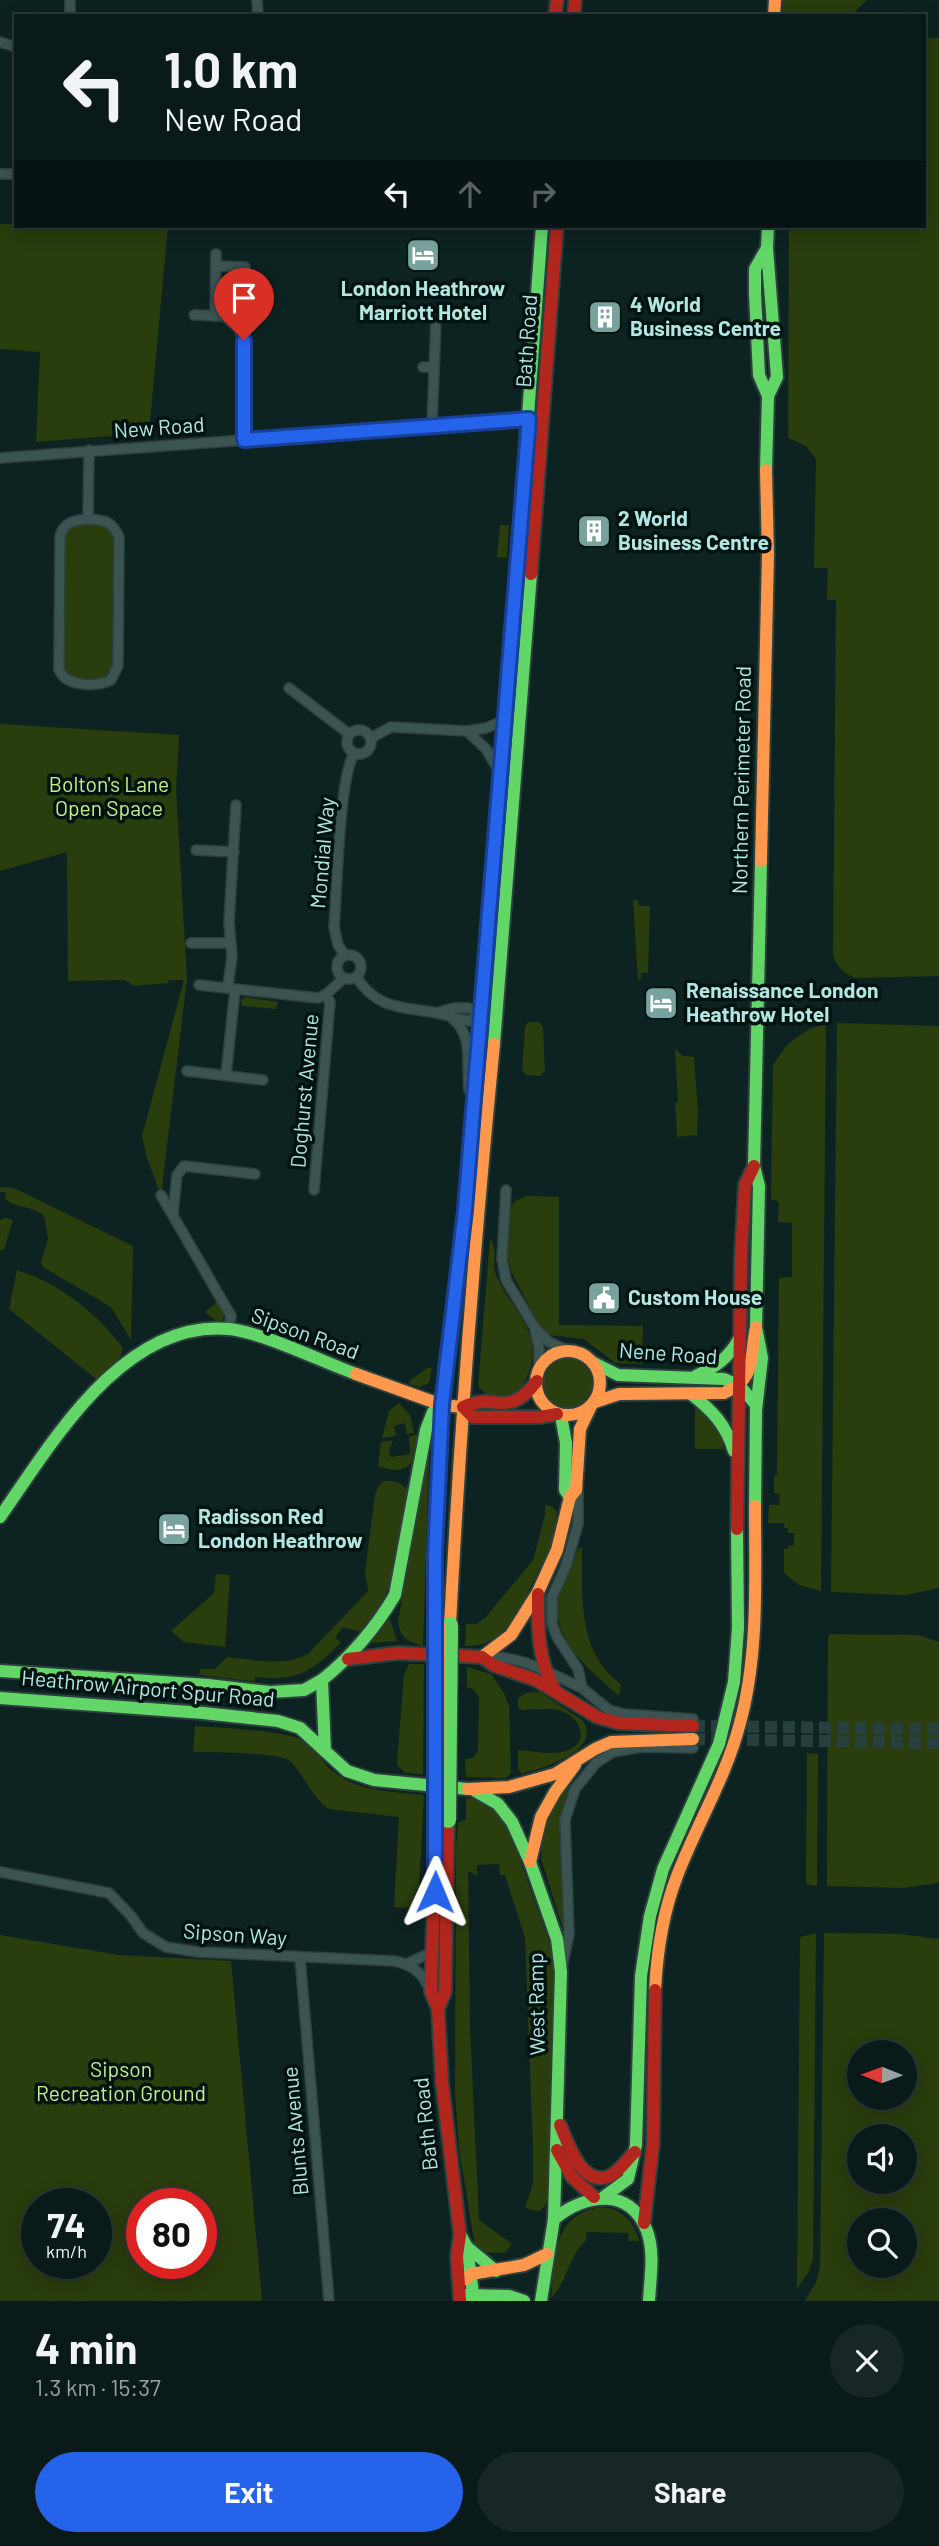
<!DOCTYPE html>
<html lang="en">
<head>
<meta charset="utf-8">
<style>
	:root { --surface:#0a1a19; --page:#182726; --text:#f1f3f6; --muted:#99a1a2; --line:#2a3838; --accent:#2563eb }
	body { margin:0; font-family:Barlow,sans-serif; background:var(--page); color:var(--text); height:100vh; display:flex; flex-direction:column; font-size:26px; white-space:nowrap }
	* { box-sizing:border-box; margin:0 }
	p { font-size:23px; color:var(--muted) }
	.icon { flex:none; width:38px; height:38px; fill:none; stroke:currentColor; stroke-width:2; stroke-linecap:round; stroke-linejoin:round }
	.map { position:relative; height:2301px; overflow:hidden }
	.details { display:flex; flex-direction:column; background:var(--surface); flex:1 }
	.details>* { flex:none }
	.banner { position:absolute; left:14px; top:14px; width:912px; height:214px; border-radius:0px; box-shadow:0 4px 18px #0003,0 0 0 2px var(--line); background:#0a1a19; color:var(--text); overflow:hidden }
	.needle { width:46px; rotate:271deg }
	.buttons { position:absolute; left:847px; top:2040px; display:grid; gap:14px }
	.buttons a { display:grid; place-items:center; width:70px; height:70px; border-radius:50%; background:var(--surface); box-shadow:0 4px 18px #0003,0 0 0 2px var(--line); font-size:35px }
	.speed { position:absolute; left:21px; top:2188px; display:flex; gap:14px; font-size:35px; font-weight:700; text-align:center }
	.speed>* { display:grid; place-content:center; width:91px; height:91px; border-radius:50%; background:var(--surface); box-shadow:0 4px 18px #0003,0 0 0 2px var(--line); line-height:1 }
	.speed small { font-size:18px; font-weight:400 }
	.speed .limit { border:10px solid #d22; background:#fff; color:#111 }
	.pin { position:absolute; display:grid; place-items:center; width:60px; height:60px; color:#fff; margin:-72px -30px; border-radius:50% 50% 50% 0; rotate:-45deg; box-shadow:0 0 7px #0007 }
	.pin .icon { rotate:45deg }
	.me { position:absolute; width:77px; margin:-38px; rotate:1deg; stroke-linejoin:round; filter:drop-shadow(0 0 5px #0008) }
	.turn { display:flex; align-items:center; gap:24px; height:147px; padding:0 35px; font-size:32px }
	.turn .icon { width:91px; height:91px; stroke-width:2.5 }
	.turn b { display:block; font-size:49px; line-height:60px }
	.lanes { display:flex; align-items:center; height:66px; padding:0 35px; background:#0003; justify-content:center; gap:35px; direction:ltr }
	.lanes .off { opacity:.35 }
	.round { display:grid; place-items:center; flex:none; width:74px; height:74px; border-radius:37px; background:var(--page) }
	.head { display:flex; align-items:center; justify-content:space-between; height:119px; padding:0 35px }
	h1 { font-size:42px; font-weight:700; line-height:52px }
	.primary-button { display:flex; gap:14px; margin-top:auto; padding:14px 35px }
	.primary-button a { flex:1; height:80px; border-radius:42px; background:var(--accent); color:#fff; font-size:28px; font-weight:700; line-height:80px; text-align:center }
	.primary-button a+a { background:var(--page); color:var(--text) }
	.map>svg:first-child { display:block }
	.green { fill:#2a3d0d; fill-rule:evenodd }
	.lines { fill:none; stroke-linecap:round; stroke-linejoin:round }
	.secondary-tunnel { stroke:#26403e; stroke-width:12; stroke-dasharray:12 6; stroke-linecap:butt }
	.street-casing { stroke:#2c403e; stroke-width:12 }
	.fast-casing { stroke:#2c403e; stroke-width:16 }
	.slow-casing { stroke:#2c403e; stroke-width:16 }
	.jam-casing { stroke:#2c403e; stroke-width:16 }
	.street { stroke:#3b5451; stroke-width:9 }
	.fast { stroke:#63d668; stroke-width:12 }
	.slow { stroke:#ff974d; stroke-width:12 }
	.jam { stroke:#b3261e; stroke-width:12 }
	.fast-bridge-casing { stroke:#2c403e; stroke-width:19; stroke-linecap:butt }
	.slow-bridge-casing { stroke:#2c403e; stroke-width:19; stroke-linecap:butt }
	.fast-bridge { stroke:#63d668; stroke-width:16 }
	.slow-bridge { stroke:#ff974d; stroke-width:16 }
	.route-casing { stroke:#184099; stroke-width:18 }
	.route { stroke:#2563eb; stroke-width:12 }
	.labels { text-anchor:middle; stroke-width:7; stroke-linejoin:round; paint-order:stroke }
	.poi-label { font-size:21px; font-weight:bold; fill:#b2e6e0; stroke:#001311; text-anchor:start }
	.street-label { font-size:21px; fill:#b2e6e0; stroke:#001311 }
	.park-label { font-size:21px; fill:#c6ee8b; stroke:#001311 }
</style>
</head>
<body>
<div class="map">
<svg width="939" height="2301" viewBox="0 0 939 2301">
	<rect width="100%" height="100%" fill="#0d2321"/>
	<!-- green -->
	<g class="green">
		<path d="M783,0H867L850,16H783Z"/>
		<path d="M924,38H939V976L855,978C843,973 838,967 833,956L836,600H827L828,568H814L816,459L806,446L788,438L789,226H924Z"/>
		<path d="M0,224L168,226L149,433L36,442L40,352L0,349Z"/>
		<path d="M77,524C94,524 105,522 115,537V664L106,678C91,681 72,683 63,668L65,532Z"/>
		<path d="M500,525H509L507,558L497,557Z"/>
		<path d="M0,724L179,735L176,789L187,979L161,1195L147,1158L142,1136L184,980H169L168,983L134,986L125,980L68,981L67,852L0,871Z"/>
		<path d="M633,900H638L639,906H650L648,973H641V980H638Z"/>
		<path d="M245,997L278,1002L276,1009L242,1006L241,1001Z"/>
		<path d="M528,1022H539L543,1027L545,1070L540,1076L526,1075L522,1070L525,1027Z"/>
		<path d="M837,1023L939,1026V1588L906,1595L831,1592Z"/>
		<path d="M826,1024L821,1591L799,1585L784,1573V1549H788V1546L794,1545V1533H788V1528H783L785,1523H768L769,1505H779L780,1494L774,1493V1476L777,1475L779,1278L792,1277V1223L778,1222L779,1202L771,1199L773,1065L786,1046L800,1035L812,1028Z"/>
		<path d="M675,1049L683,1056L694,1057L698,1111L697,1135L677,1137L675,1103L678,1102Z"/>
		<path d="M0,1187L14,1188L133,1246L131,1340L111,1307L43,1267L41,1262L48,1239L44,1216C33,1205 16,1209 5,1199L6,1192H0Z"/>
		<path d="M527,1196L559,1197V1325L643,1326L642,1364L615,1363L584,1339L549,1335L542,1331L511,1271L507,1253L511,1206L515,1201Z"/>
		<path d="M5,1218L13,1220L4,1250H0V1220Z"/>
		<path d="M490,1239C499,1251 491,1263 496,1275C514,1316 549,1335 524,1383C516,1397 500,1397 486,1394L478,1386Z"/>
		<path d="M17,1270C62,1285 94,1311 123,1348L120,1358L96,1379L9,1309Z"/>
		<path d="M218,1301L224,1313L223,1321H216L205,1312Z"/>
		<circle cx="568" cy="1384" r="26"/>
		<path d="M427,1368H432L429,1383L419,1387L409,1384L411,1380Z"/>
		<path d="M399,1403L410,1415L414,1433L407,1434L405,1423L394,1426L396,1436L382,1438L389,1411Z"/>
		<path d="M695,1408C712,1416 722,1431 724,1449H695Z"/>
		<path d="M421,1433C416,1459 411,1479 378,1466L381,1442L393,1440L389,1451L391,1457L410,1454L409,1437Z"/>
		<path d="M430,1438L423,1646C408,1641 401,1639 398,1622Z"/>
		<path d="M384,1481C394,1480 403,1483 408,1491C404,1546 397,1589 361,1632L343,1627L335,1638L341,1642C314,1671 297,1682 255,1677V1681H250L199,1675L200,1669H215L227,1657C254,1660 283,1667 308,1654L368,1591L365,1572L375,1495L379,1485Z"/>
		<path d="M545,1505L551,1506L557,1512L556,1532L551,1546L513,1622C500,1638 486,1646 465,1646L466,1624H476L485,1618L533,1560L545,1515Z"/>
		<path d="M582,1547C583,1596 576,1651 621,1684L619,1696C592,1671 551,1641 558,1599C561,1584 573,1565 578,1549Z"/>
		<path d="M216,1574L230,1575L225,1647L184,1642L171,1631L214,1593Z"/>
		<path d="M389,1616L397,1641L372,1643L370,1641Z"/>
		<path d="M830,1634L918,1635L939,1642V1883L902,1888L827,1886L828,1638Z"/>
		<path d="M409,1664H424L423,1774L406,1773L398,1766L397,1761L404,1675Z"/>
		<path d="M467,1667L491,1674L504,1693L509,1706L511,1773L506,1778L466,1777L465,1759L473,1758L478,1751L479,1697L473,1689L467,1687Z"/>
		<path d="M540,1692L582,1720C605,1750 540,1769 521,1774L518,1768V1750C532,1751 549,1755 562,1752C591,1746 583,1719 561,1711C550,1707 533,1710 522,1710L518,1708V1698L526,1693Z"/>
		<path d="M195,1726C220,1728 282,1730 302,1740C314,1746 319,1758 328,1767C353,1792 390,1791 424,1795L418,1908L394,1907L399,1817L329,1809C312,1798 305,1776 291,1762C281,1751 210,1753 193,1752Z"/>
		<path d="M807,1753L818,1754L817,1886L806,1884Z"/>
		<path d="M566,1788H572L564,1849V1932L542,1862C539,1833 552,1812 566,1788Z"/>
		<path d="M466,1798L476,1799L494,1807L507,1823L552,1950L554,1968L551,2182L546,2204L541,2210L536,2211L525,2208L533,2183V2148L525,1938L505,1875H500L499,1864L477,1865V1876L468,1871L470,2028L479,2220L512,2244L505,2253L480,2252L475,2246L459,2149L455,2092L456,1848L458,1823L466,1819Z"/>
		<path d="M816,1933L813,2258L809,2271L797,2289L800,1937Z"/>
		<path d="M824,1933L900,1934L939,1939V2301H805L816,2282L820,2268ZM859,2053H905V2098H859ZM859,2137H905V2182H859ZM859,2221H905V2266H859Z"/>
		<path d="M0,1935L119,1955L231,1961L262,2301H0ZM37,2203H96V2263H37ZM142,2203H201V2263H142Z"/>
		<path d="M602,2207C622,2209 635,2222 639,2241H629L628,2233L587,2232L586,2240C568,2257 568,2281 551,2298C556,2258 551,2214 602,2207Z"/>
	</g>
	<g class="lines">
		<!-- secondary-tunnel -->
		<g class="secondary-tunnel">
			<path d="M693,1726L939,1729"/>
			<path d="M693,1739L939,1743"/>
		</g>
		<!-- street casing -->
		<g class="street-casing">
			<g id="street">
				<path d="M257,0L258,16"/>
				<path d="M70,16V0"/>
				<path d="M0,42L16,47"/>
				<path d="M0,174H16"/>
				<path d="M216,266L245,267"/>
				<path d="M194,315L224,316L239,329L244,340V440"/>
				<path d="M215,316L216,254"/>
				<path d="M423,367H434"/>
				<path d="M432,426L436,319"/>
				<path d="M0,458L529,419"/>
				<path d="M88,519C104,520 112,521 119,537L118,666L111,680C96,687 65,687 59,669L60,536C64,522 75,520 88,519Z"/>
				<path d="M88,519L89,450"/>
				<path d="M289,688L349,734"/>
				<circle cx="359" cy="742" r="12"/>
				<path d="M467,731L486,749L500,773"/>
				<path d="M371,738L391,727L467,731L486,728L506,720"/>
				<path d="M196,850L234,852"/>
				<path d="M191,943H230"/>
				<circle cx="349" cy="967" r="12"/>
				<path d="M345,955L338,945L334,927C337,892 339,778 354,754"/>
				<path d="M356,977C379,1011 402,1006 437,1013C447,1015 458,1019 469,1021L481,1013"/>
				<path d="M199,985L318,998C329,995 335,984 345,978"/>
				<path d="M228,986L232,956L229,922L236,805"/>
				<path d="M437,1013C450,1008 469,1004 481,1013"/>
				<path d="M452,1018C474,1035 466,1065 469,1090"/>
				<path d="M187,1071L263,1080"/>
				<path d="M226,1075L235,990"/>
				<path d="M314,1190L330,1002L326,996"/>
				<path d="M506,1190L502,1259L506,1280L535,1328L549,1342L569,1351"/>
				<path d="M161,1195L231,1316L229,1329"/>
				<path d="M173,1214L177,1175L184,1166L255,1174"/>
				<path d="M535,1330L539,1348V1369"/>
				<path d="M578,1485V1524L566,1566L552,1597V1624L557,1637L578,1669L582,1688L609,1710L624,1714L693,1719"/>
				<path d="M484,1657C519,1654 551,1674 582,1688"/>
				<path d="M0,1872L109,1893L131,1916L143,1933L166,1947L198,1952L394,1961C410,1964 421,1971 428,1986"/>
				<path d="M300,1957L329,2301"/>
				<path d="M407,1964L432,1952"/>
				<path d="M562,1967L569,1934L565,1820L575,1789L596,1763L613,1752L641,1747L693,1748"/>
			</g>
		</g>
		<!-- fast casing -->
		<g class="fast-casing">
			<g id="fast">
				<path d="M767,248L755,269V294L759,375L768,396"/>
				<path d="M766,470L768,396L777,377L767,248L768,226"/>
				<path d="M500,794L542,226"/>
				<path d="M494,1044L531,574"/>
				<path d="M594,1363L618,1375L724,1379L740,1386L756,1405"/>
				<path d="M696,1376C715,1367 729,1358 739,1339"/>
				<path d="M691,1394C712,1410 726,1425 734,1451"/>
				<path d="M442,1405L433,1412L426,1430L395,1595C375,1629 352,1656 322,1680L325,1751L347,1771L374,1780L468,1789"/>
				<path d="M561,1416L566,1443L565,1490L570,1497"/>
				<path d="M755,1506L756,1410L762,1358L756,1327L759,1186L754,1166L761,861"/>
				<path d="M0,1517C52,1443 123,1319 229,1329C265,1333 320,1361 356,1374"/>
				<path d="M0,1671L208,1685L270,1692L304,1690L322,1680"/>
				<path d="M0,1698L203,1713L278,1721L300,1728L325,1751"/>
				<path d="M472,1789L498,1804L512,1822L530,1862L557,1939L561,1972L554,2219"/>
				<path d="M605,2196L628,2179L636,2145L641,1976L650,1916L663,1869L719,1744L734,1682L738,1628L737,1529"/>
				<path d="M461,2236L467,2247L474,2301"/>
				<path d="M467,2247L496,2271"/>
				<path d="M467,2295L509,2296L524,2301"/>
				<path d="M541,2301L554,2219C585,2194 630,2186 647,2231C655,2253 650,2279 649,2301"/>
			</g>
		</g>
		<!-- slow casing -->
		<g class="slow-casing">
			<g id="slow">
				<path d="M774,16L775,0"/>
				<path d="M761,861L768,555L766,470"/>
				<circle cx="568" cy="1383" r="32"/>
				<path d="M445,1368L465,1210L500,794"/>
				<path d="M356,1374L442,1405L463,1407"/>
				<path d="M595,1402L619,1394L724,1393C758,1378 749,1358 756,1327"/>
				<path d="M450,1625C460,1431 475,1237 494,1044"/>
				<path d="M482,1657L511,1635L538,1592L557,1550L570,1497L576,1490L580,1429L591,1406"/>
				<path d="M468,1789L509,1787L555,1774L595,1749L611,1742L693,1739"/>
				<path d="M530,1862L541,1817L555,1792L575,1765"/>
				<path d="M655,1990C657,1951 663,1912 677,1876C697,1824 726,1777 740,1723C759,1654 755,1577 755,1506"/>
				<path d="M466,2279L471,2274L524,2265L547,2254"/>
			</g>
		</g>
		<!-- jam casing -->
		<g class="jam-casing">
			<g id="jam">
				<path d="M555,16L557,0"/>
				<path d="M574,16L575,0"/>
				<path d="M531,574L557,226"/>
				<path d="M537,1381C506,1421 497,1391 463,1407L473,1417H540L557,1414"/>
				<path d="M737,1529L741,1257L745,1185L754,1166"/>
				<path d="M538,1594C538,1627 537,1658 554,1688"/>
				<path d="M437,1625L435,1555L445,1368"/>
				<path d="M348,1659L398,1653L482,1657L493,1665L536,1680L597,1717L619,1723L693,1726"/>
				<path d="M436,1821L431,1992L438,2009L442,2082L460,2235L457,2256L460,2301"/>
				<path d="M438,2009L445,1992L448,1820"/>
				<path d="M560,2125C568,2144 582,2188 610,2176C620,2171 627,2159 635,2152"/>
				<path d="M557,2150L572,2177L594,2197"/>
				<path d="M644,2223L653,2144L655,1990"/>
			</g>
		</g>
		<!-- street -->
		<use href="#street" class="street"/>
		<!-- fast -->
		<use href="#fast" class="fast"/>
		<!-- slow -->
		<use href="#slow" class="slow"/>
		<!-- jam -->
		<use href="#jam" class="jam"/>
		<!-- fast-bridge casing -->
		<g class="fast-bridge-casing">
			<path id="fast-bridge" d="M448,1820L450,1625"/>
		</g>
		<!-- slow-bridge casing -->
		<g class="slow-bridge-casing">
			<path id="slow-bridge" d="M436,1821L437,1625"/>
		</g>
		<!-- fast-bridge -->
		<use href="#fast-bridge" class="fast-bridge"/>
		<!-- slow-bridge -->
		<use href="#slow-bridge" class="slow-bridge"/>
	</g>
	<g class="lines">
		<!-- route casing -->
		<g class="route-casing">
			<path id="route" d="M244,340V440L529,419L465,1210L442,1405L435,1555V1892"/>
		</g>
		<!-- route -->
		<use href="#route" class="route"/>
	</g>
	<!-- icons -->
	<defs>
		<g id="hotel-square" transform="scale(1.75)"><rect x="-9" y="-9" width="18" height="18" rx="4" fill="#78a29d" stroke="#001311"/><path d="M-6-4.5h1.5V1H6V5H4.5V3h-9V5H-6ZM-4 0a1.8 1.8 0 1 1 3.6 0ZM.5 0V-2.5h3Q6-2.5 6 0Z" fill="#fff"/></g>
		<g id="building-square" transform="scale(1.75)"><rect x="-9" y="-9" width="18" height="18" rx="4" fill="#78a29d" stroke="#001311"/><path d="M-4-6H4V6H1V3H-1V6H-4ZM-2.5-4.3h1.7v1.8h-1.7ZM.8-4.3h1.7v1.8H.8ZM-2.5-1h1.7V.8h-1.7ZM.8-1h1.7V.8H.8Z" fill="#fff"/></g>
		<g id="civic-square" transform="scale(1.75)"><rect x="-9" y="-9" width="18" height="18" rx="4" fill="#78a29d" stroke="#001311"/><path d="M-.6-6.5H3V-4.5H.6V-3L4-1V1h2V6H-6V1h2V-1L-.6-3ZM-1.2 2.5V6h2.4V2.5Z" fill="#fff"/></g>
	</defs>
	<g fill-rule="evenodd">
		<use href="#hotel-square" x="423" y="255"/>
		<use href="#building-square" x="605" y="317"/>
		<use href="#building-square" x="594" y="531"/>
		<use href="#hotel-square" x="661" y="1003"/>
		<use href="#civic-square" x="604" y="1298"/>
		<use href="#hotel-square" x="174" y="1529"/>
	</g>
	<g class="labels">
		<!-- poi labels -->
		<g class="poi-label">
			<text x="423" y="296" text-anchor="middle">London Heathrow<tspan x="423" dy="24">Marriott Hotel</tspan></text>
			<text x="630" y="312">4 World<tspan x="630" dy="24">Business Centre</tspan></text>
			<text x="618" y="526">2 World<tspan x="618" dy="24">Business Centre</tspan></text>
			<text x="686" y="998">Renaissance London<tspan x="686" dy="24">Heathrow Hotel</tspan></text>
			<text x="628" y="1305">Custom House</text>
			<text x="198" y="1524">Radisson Red<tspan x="198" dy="24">London Heathrow</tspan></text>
		</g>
		<!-- street labels -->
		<g class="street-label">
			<text transform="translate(527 341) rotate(-86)" y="7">Bath Road</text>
			<text transform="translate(159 428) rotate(-4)" y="7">New Road</text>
			<text transform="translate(742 780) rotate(-89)" y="7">Northern Perimeter Road</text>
			<text transform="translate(323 853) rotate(-85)" y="7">Mondial Way</text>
			<text transform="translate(305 1091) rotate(-85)" y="7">Doghurst Avenue</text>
			<text transform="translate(305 1334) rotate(20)" y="7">Sipson Road</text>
			<text transform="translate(668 1354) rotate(4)" y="7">Nene Road</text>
			<text transform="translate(148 1689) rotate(5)" y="7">Heathrow Airport Spur Road</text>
			<text transform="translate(235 1935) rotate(4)" y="7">Sipson Way</text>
			<text transform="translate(537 2004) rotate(-91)" y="7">West Ramp</text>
			<text transform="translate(426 2124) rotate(-96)" y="7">Bath Road</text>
			<text transform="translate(296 2131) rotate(-95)" y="7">Blunts Avenue</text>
		</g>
		<!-- park labels -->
		<g class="park-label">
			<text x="109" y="792">Bolton's Lane<tspan x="109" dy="24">Open Space</tspan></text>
			<text x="121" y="2077">Sipson<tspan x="121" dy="24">Recreation Ground</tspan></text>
		</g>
	</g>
</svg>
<div class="buttons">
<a><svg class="needle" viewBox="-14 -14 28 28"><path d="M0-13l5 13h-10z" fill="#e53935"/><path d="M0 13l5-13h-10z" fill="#99a1a2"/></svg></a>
<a><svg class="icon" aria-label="sound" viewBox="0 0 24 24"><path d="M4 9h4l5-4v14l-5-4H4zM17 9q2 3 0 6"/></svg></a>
<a><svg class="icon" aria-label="search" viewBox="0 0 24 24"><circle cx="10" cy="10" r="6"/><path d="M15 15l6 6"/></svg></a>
</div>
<div class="speed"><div>74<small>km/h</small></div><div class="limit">80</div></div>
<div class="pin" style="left:244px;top:340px;background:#d93025"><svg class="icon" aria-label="arrive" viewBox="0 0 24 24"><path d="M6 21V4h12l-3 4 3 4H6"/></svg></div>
<svg class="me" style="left:435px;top:1892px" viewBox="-20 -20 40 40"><path d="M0-17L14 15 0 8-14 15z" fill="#2563eb" stroke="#fff" stroke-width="4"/></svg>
<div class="banner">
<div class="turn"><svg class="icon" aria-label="left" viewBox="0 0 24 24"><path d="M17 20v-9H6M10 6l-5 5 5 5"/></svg><div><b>1.0 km</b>New Road</div></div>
<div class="lanes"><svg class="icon" aria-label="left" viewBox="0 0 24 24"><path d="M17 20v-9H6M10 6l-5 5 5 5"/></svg><svg class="icon off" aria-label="ahead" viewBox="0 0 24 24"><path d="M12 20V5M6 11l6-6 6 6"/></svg><svg class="icon off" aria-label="right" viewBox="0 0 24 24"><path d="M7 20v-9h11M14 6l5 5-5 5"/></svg></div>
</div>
</div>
<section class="details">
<div class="head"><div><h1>4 min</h1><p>1.3 km · 15:37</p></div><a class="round"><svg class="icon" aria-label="close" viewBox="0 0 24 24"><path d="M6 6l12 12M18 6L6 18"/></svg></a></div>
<div class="primary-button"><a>Exit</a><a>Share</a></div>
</section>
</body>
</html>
